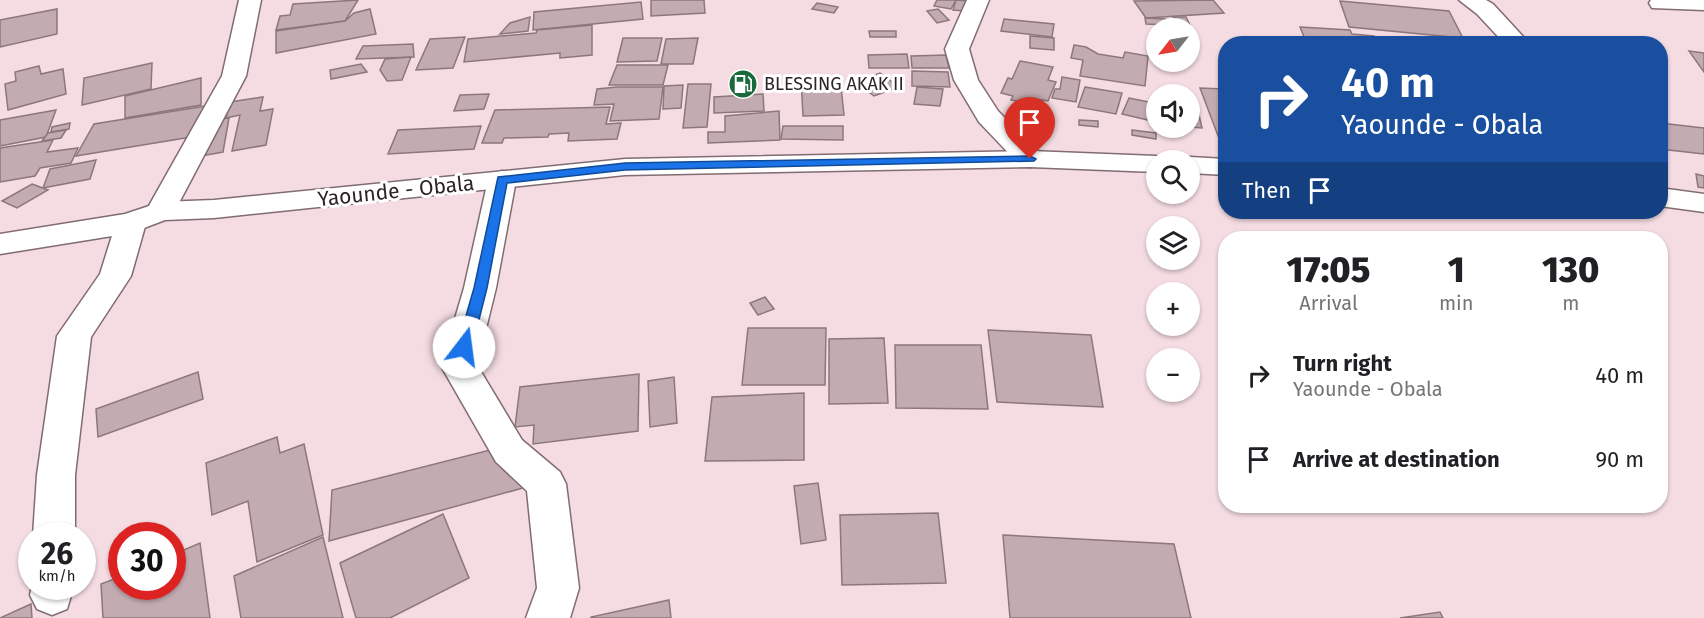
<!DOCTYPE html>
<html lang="en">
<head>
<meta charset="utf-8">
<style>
	:root { --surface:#fff; --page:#f6f6f6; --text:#202124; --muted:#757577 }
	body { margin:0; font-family:"Fira Sans",sans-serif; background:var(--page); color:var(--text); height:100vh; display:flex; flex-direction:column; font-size:22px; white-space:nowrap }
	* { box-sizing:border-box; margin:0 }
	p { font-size:20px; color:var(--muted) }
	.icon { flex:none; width:33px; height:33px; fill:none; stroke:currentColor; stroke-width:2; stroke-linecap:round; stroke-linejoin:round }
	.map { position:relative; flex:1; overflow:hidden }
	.side { position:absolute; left:1218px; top:231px; width:450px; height:282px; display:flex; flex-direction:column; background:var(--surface); border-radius:24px; box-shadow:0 2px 4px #0004 }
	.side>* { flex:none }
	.banner { position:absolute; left:1218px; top:36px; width:450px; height:183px; border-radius:24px; box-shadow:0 2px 4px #0004; background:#1a4fa0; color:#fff; overflow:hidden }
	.needle { width:39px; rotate:239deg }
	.controls { position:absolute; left:1146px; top:18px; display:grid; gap:12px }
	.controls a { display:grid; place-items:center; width:54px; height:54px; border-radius:50%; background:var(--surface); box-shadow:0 2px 4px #0004; font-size:30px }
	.speed { position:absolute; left:18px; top:522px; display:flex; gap:12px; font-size:30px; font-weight:700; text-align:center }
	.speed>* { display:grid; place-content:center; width:78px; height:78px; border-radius:50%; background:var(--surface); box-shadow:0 2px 4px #0004; line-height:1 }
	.speed small { font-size:15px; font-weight:400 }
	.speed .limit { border:9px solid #d22; background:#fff; color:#111 }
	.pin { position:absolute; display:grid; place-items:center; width:51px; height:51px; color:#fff; margin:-62px -26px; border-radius:50% 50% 50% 0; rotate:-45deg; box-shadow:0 0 6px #0007 }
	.pin .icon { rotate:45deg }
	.me { position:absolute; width:66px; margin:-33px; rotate:15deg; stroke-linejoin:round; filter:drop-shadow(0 0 4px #0008) }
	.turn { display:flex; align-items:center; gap:21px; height:126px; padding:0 24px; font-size:27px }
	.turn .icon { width:78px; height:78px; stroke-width:2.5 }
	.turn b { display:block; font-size:42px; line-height:51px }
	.then { display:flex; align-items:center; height:57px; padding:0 24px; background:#0003; gap:12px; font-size:22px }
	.eta { display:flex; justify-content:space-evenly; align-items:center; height:102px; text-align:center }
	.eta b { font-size:36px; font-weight:800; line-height:42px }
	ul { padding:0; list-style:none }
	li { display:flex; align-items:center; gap:18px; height:84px; padding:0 24px }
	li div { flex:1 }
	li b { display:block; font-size:22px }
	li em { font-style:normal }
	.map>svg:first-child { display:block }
	.building { fill:#c3acb1; stroke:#8c777c; stroke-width:1.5 }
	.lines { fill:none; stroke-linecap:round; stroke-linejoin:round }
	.minor-casing { stroke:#806c71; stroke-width:3 }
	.trunk-casing { stroke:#806c71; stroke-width:3 }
	.minor { fill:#fff; fill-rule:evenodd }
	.trunk { fill:#fff; fill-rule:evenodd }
	.route { fill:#1a73e8; stroke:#114b97; stroke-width:1.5 }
	.labels { text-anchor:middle; stroke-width:6; stroke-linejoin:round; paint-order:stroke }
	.far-poi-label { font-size:18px; fill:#2c2325; stroke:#fff; text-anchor:start }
	.street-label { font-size:21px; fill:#2c2325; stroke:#fff }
</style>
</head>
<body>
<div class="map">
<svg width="1704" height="618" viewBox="0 0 1704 618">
	<rect width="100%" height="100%" fill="#f4dce2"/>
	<!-- building -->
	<g class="building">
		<path d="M358,0L345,21L276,30L280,16L290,15L293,4Z"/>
		<path d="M651,0H704L705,13L651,16Z"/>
		<path d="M937,0H956L951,9L934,6Z"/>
		<path d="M956,0L968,1L965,11L953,10Z"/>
		<path d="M1213,0L1224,13L1146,18L1134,1Z"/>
		<path d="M1340,1L1449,11L1463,38L1349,27Z"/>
		<path d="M641,2L643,19L533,30L534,12Z"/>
		<path d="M817,3L838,7L834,13L812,9Z"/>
		<path d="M57,9V34L0,47V20Z"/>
		<path d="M370,9L376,34L276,53V31L345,21L354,13Z"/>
		<path d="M938,9L949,20L937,23L927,11Z"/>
		<path d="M530,17L528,31L500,34L510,23Z"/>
		<path d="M1173,17H1186L1190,25H1178Z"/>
		<path d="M1145,18L1166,19L1167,25L1146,24Z"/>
		<path d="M1004,19L1054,24L1052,37L1001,31Z"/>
		<path d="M592,25V55L560,58V53L464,62L468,39L536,33L537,30Z"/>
		<path d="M1300,27L1350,30L1352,34L1374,36L1378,44H1307Z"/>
		<path d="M869,31H896V37H870Z"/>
		<path d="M1030,36L1054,38V50L1030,48Z"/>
		<path d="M465,37L453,68L416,70L430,39Z"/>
		<path d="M1392,37L1451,42L1452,44H1395Z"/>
		<path d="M623,38H662L657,61L617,62Z"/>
		<path d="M698,38L693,64H661L666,39Z"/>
		<path d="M413,44L414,57L356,59L363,46Z"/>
		<path d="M1074,45L1086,47L1098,54L1123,58L1125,52L1148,56L1145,86L1080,76L1083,60L1071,58Z"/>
		<path d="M1689,51L1704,53V72Z"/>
		<path d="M907,54L909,68H869L868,55Z"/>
		<path d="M946,55L949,68H912L911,56Z"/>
		<path d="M411,57L402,80L387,81L380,70L385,59Z"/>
		<path d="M1020,61L1053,67L1048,80L1056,82L1048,101L1035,99L1033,104L1011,100L1013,96L1001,93L1008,78L1012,79Z"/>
		<path d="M152,63L151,89L82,105L84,78Z"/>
		<path d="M361,64L367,72L331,79L330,70Z"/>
		<path d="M617,65H668L663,85H609Z"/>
		<path d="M39,66L41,74L63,69L66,94L8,110L5,84L16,81L15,72Z"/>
		<path d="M912,71L948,72L950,87L912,86Z"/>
		<path d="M880,73L899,87L874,96L855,82Z"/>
		<path d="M840,77L844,115L803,116L801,78Z"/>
		<path d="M1062,77L1080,80L1076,102L1052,98L1055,89H1060Z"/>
		<path d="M201,78V105L125,118V96Z"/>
		<path d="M1221,80H1226V141H1220L1200,88L1225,89Z"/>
		<path d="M688,84H711L707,127L683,128Z"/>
		<path d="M683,85L681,108L663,109L664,86Z"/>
		<path d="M617,87H663L659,119L610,121L614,104L594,105L597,89Z"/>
		<path d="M917,87L943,89L940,106L914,104Z"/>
		<path d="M1085,87L1122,93L1116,114L1078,107Z"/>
		<path d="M489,94L484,109L454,111L460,95Z"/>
		<path d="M763,94L764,111L714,113V97Z"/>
		<path d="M263,97L260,111L273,109L266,145L232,151L240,115L226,118L230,102Z"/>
		<path d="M1129,98L1154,103L1148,120L1122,114Z"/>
		<path d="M212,105L197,136L76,156L94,124Z"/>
		<path d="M1197,106L1202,128L1190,127V109Z"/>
		<path d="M610,107L606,124L621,123L617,139L568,141L569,133L549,134L548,137L504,138L502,143H482L495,110Z"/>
		<path d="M56,110L46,137L0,146V120Z"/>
		<path d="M779,111L780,140L708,143V132H725V116Z"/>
		<path d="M229,118L223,152L201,156L210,128L221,125L220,119Z"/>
		<path d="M1079,120L1098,121V127L1079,125Z"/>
		<path d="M70,123L69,129L51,132L52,127Z"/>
		<path d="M1660,123L1704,128V154L1660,149Z"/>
		<path d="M481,126L474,149L388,154L398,130Z"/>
		<path d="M783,126H843V140L781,139Z"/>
		<path d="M66,130L61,138L42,141L48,133Z"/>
		<path d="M1132,130L1156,133V139L1132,135Z"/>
		<path d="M53,140L47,152L78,148L71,163L40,168L35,176L0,182V148Z"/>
		<path d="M96,160L90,179L43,188L50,169Z"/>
		<path d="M1696,174L1704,176V188L1698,187Z"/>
		<path d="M32,184L48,190L17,208L2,201Z"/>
		<path d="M765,297L774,309L758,315L750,303Z"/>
		<path d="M748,328H826L825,385H742Z"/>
		<path d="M988,330L1091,335L1103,407L997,402Z"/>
		<path d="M884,338L888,403L829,404V339Z"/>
		<path d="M895,345H981L988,409L896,408Z"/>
		<path d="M198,372L203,399L98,437L96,409Z"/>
		<path d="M639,374L638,431L533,444L534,425L515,427L520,387Z"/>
		<path d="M674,377L677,423L650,427L648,381Z"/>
		<path d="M804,393V460L705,461L712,397Z"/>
		<path d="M277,437L280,453L304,444L323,535L257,562L248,501L212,515L206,463Z"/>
		<path d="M494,449L511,456L512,477L522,475L523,488L329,541L332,490Z"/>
		<path d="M818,483L826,540L801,544L794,486Z"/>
		<path d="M938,513L946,583L842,585L840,515Z"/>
		<path d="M443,514L469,578L390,618H356L340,563Z"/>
		<path d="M1003,535L1174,544L1191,618H1010Z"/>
		<path d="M323,537L343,618H241L234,576Z"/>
		<path d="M200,543L210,618H103L101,584L122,576V586H172V555Z"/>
		<path d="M669,600L671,618H591V617Z"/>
		<path d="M31,604L32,618H0Z"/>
		<path d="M1440,612L1443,618H1400Z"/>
	</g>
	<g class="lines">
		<!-- minor casing -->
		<g class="minor-casing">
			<g id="minor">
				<path d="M239,0H261L246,76L171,218L161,220L151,218L146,211L222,76Z"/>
				<path d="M967,0H989L969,49L978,80L998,111L1040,153L1044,159L1040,165L1030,167L1020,165L979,122L954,80L945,49Z"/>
				<path d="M1459,0H1486L1493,4L1530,44H1505L1477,14Z"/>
				<path d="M1651,0H1704V10L1652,8L1649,3Z"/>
				<path d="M502,171L512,174L516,180L496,288L477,365L522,440L560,472L566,484L579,588L570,618H526L537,588L527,491L496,462L441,366L464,288L488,180L492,174Z"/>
				<path d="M131,213L142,216L146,223L131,276L91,337L75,475V536H33L37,475L57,336L100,274L116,223L120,216Z"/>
				<path d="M32,586H74L67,609L52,615L37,609L30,595Z"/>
			</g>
		</g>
		<!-- trunk casing -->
		<g class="trunk-casing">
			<g id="trunk">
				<path d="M1030,151L1156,156L1167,160H1156V172L1030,167L625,175L214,218L165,220L131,233L0,254V234L125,214L161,202L214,200L625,159Z"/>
				<path d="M1190,157L1226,159V175L1190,173V160H1179Z"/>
				<path d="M1660,188L1704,194V212L1660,206Z"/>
			</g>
		</g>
		<!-- minor -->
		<use href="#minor" class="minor"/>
		<!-- trunk -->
		<use href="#trunk" class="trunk"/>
	</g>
	<!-- route -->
	<path class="route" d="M1030,156L1036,159L1034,161L625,170L507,183L487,288L472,347L464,352L457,347L474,288L498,177L625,163Z"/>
	<!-- icons -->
	<defs>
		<g id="fuel-disc" transform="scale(1.5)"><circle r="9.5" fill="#1a6a3b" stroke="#fff"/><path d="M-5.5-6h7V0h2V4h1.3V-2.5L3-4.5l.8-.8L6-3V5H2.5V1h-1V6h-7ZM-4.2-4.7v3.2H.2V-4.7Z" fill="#fff"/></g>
	</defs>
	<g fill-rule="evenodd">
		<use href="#fuel-disc" x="743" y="84"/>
	</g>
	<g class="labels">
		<!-- far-poi labels -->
		<g class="far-poi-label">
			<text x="764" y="90">BLESSING AKAK II</text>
		</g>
		<!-- street labels -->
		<g class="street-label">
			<text transform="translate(396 191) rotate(-6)" y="7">Yaounde - Obala</text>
		</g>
	</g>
</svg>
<div class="controls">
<a><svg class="needle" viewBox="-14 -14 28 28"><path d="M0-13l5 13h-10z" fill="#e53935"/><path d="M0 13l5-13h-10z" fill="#757577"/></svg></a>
<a><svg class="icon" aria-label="sound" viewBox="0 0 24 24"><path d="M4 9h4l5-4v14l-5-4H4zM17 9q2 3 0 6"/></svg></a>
<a><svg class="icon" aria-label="search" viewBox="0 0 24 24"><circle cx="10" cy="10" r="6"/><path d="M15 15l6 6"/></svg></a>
<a><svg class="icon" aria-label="layers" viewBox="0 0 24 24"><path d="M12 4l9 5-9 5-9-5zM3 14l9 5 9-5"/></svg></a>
<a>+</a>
<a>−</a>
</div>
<div class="speed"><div>26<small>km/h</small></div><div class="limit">30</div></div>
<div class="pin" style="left:1030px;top:159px;background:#d93025"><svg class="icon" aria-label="arrive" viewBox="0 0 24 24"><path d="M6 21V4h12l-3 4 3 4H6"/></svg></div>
<svg class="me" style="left:464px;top:347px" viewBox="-20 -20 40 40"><circle r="19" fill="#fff"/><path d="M0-13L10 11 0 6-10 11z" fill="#1a73e8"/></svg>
<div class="banner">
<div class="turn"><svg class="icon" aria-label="right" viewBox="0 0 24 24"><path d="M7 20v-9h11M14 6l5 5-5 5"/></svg><div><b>40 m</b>Yaounde - Obala</div></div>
<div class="then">Then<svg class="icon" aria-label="arrive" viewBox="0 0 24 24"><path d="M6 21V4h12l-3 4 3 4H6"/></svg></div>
</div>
<section class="side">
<div class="eta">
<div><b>17:05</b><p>Arrival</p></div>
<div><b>1</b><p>min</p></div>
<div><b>130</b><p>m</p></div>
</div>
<ul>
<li><svg class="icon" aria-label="right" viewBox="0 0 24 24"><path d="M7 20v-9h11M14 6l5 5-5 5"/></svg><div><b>Turn right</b><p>Yaounde - Obala</p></div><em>40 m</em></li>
<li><svg class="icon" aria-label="arrive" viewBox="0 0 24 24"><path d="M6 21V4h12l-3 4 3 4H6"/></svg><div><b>Arrive at destination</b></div><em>90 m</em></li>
</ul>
</section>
</div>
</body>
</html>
